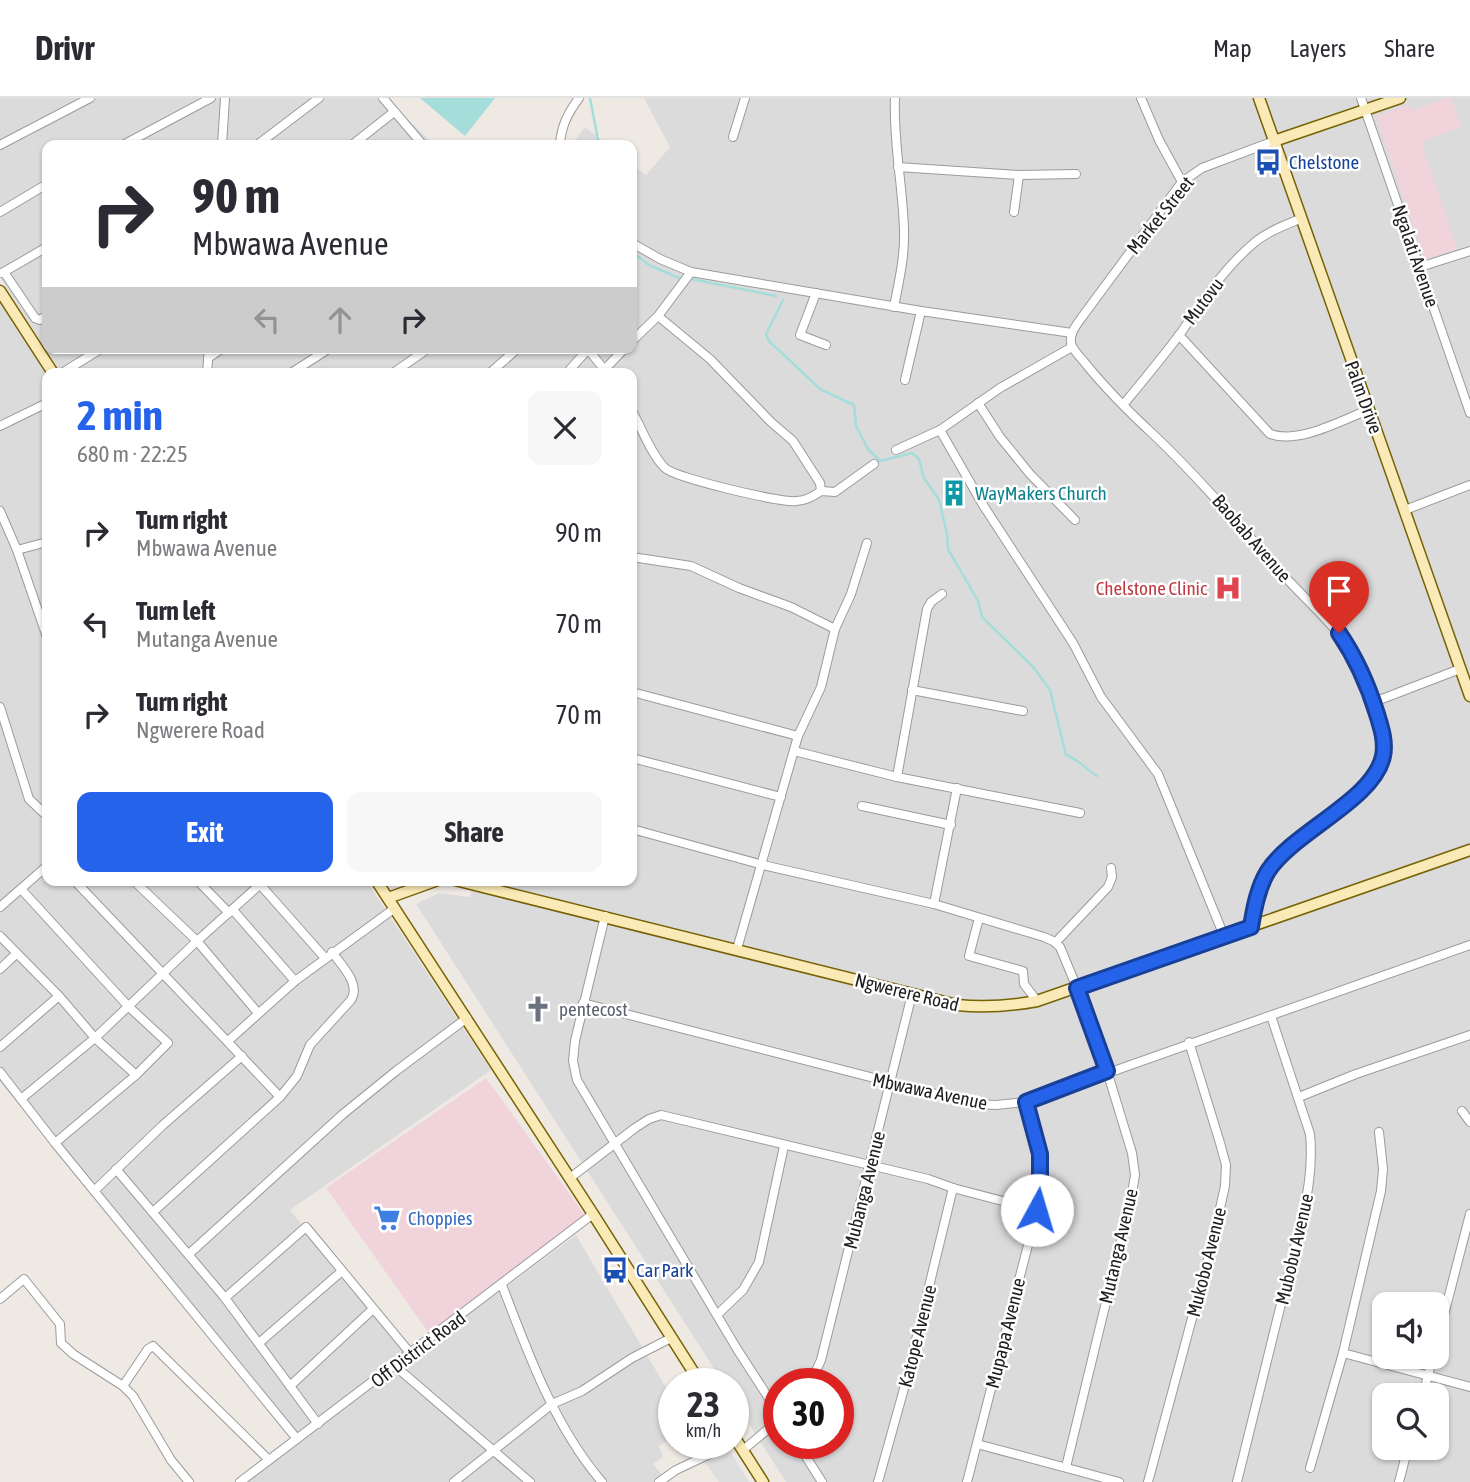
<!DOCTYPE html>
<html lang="en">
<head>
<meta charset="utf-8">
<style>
	:root { --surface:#fff; --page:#f7f7f7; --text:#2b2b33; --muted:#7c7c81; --line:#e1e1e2; --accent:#2563eb }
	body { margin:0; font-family:"Asap Condensed",sans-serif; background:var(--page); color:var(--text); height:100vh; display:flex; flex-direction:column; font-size:26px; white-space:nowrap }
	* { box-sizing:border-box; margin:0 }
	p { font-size:23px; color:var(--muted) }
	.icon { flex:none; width:38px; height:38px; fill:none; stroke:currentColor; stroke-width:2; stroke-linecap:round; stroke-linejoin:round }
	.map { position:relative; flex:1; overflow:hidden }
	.details { position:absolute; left:42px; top:270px; width:595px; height:518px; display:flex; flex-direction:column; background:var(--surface); border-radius:14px; box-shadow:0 2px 5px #0004 }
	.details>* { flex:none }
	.top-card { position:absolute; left:42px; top:42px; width:595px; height:214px; border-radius:14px; box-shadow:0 2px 5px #0004; background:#fff; color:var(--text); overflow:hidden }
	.controls { position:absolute; left:1372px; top:1194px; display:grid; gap:14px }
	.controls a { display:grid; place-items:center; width:77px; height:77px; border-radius:14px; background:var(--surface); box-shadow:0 2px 5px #0004; font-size:35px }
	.speed { position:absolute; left:658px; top:1270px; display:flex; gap:14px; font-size:35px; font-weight:700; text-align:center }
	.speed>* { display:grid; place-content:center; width:91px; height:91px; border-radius:50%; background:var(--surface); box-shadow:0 2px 5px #0004; line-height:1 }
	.speed small { font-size:18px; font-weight:400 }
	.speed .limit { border:10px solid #d22; background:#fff; color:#111 }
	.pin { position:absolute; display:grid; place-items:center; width:60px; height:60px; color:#fff; margin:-72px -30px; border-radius:50% 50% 50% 0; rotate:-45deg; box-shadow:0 0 7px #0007 }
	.pin .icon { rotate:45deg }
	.me { position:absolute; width:77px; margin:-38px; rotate:6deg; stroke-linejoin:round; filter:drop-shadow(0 0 5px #0008) }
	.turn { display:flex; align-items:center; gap:24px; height:147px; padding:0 35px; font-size:32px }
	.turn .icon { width:91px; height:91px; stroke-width:2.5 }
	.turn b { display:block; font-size:49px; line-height:60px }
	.lanes { display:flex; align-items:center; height:66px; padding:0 35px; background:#0003; justify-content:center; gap:35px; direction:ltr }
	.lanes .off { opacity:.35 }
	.round { display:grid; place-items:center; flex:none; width:74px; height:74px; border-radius:14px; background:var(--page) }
	.overview { display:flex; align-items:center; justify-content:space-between; height:119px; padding:0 35px }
	h1 { font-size:42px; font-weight:700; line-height:52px; color:var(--accent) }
	.action { display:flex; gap:14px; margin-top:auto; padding:14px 35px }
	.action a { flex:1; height:80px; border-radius:14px; background:var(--accent); color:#fff; font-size:28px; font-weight:700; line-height:80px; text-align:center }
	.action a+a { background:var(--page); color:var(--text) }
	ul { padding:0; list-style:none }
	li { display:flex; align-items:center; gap:21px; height:91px; padding:0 35px }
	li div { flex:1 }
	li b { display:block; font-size:26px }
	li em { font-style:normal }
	header { display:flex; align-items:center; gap:42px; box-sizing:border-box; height:98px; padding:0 35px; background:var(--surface); border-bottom:2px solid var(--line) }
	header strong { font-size:33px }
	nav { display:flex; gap:38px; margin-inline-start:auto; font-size:24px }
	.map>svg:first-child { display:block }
	.residential { fill:#dcdbdc; fill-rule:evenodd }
	.commercial { fill:#f0d3db }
	.parking { fill:#dedede }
	.water { fill:#a4ddda }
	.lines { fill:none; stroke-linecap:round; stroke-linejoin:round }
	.stream { stroke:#a4ddda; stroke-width:2.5 }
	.street-casing { stroke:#9b9b9b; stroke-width:10 }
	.secondary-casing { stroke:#776204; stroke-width:13 }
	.street { stroke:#fff; stroke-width:8 }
	.secondary { stroke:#faeab8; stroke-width:10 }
	.route-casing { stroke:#184099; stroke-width:18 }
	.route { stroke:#2563eb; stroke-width:12 }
	.labels { text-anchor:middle; stroke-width:5; stroke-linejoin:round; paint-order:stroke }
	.transit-label { font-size:19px; fill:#164399; stroke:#fff; text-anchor:start }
	.street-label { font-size:19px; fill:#1e1e1e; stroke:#fff }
	.culture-label { font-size:19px; fill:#0d838f; stroke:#fff; text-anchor:start }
	.health-label { font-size:19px; fill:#be3a42; stroke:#fff; text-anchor:end }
	.worship-label { font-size:19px; fill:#5b616d; stroke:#fff; text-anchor:start }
	.shop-label { font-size:19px; fill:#366cbe; stroke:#fff; text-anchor:start }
</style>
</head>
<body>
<header>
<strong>Drivr</strong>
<nav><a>Map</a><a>Layers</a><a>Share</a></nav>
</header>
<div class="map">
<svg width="1470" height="1384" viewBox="0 0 1470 1384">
	<rect width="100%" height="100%" fill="#efe9e4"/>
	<!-- residential -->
	<g class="residential">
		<path d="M0,0H385L435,47H47V250H632V66L646,77L670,49L644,0H1470V1384H786L733,1301V1286H724L416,806L439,795L470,799L474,782H632V275H61L0,179ZM1384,1206H1437V1258H1384ZM779,1286H838V1346H779ZM1384,1297H1437V1349H1384Z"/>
		<path d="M585,29L608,47H571Z"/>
		<path d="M0,194L47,275V782H366L491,972L290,1112L408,1256L332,1317L576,1137L674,1303V1339L659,1348L663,1359L653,1366L668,1384H242L297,1342L0,984Z"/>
	</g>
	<!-- commercial -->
	<g class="commercial">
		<path d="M1446,0H1451L1461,29L1421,44L1457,151L1425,162L1376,18L1408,7L1411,13Z"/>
		<path d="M486,980L586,1119L429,1235L326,1090Z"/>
	</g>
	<!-- parking -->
	<path class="parking" d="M730,1353L749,1384H719L705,1364Z"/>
	<!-- water -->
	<path class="water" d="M420,0H495L465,38Z"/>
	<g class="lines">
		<!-- stream -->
		<g class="stream">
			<path d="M590,0L599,47"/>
			<path d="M632,154L649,167L679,180"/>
			<path d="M691,181L776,198"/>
			<path d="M783,202L766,236L769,243L820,291L854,307L856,328L868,351L880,363L912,355L919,361L924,380L939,402L947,436L948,451L978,503L982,519L1034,570L1050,592L1066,657C1080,662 1085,671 1097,678"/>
		</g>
		<!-- street casing -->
		<g class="street-casing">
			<g id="street">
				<path d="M383,0L423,47"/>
				<path d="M1141,0L1159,42L1182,84"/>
				<path d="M1361,0L1470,315"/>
				<path d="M733,39L745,0"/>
				<path d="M0,47L90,0"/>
				<path d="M123,47L211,0"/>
				<path d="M222,47L225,0"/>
				<path d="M257,47L319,0"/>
				<path d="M352,47L394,14"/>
				<path d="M560,47C561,28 568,15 579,0"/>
				<path d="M898,69L1019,77L1076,76"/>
				<path d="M0,114L47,86"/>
				<path d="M1014,114L1019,77"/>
				<path d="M632,145L660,161L691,174L921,213L1072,235"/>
				<path d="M1420,169L1470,153"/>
				<path d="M4,174L35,220L40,222L47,217"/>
				<path d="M2,175L47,149"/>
				<path d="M816,195L800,237L826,247"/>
				<path d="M894,209C899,183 905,158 904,132C903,88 893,45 895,0"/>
				<path d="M658,218L710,261L771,324L793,343L820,385L821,393"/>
				<path d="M1179,237L1270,336C1299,346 1340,323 1368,312"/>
				<path d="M632,243L658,218L691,174"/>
				<path d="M587,250L607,275"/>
				<path d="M208,260L223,250"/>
				<path d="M605,271L625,250"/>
				<path d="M62,275L102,250"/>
				<path d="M207,275L209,250"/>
				<path d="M291,275L330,250"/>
				<path d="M393,275L429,250"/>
				<path d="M490,275L518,250"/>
				<path d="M567,275L588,251"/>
				<path d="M905,282L921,213"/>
				<path d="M978,305L1000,339L1030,376L1075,422"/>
				<path d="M1123,307C1142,284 1162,260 1180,236C1202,204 1224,170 1254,145C1268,133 1286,127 1302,120"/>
				<path d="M632,313C641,329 652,358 665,370C675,380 781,405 796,403C805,403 814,398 821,393L835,394L874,366"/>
				<path d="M0,328L47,305"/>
				<path d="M940,332L983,407L1073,545L1101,599L1158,676L1224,838"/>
				<path d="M896,352L940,332L1000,290L1072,249"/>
				<path d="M1405,412L1470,387"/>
				<path d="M0,413L17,452L47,539"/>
				<path d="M17,452L47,444"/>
				<path d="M632,459L691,468L739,490L791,509L835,531"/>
				<path d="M912,592L1023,613"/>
				<path d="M632,594L798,638L737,851"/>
				<path d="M1374,604L1460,571"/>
				<path d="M0,609L29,701L47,718"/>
				<path d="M798,638L821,589L835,531L851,496L867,445"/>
				<path d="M794,653L897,679L1080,715"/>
				<path d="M632,660L781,699"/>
				<path d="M897,679L927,511L931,504L942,496"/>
				<path d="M862,708L951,727"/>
				<path d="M632,731L763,767L934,806L1044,839L1053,843L1060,849L1077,890L1107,973L1132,1055L1135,1077L1131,1101L1066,1369"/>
				<path d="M74,782L280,999"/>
				<path d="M133,782L197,843L258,915"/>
				<path d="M197,782L229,815"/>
				<path d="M256,782L325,860"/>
				<path d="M21,791L128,908L168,945L136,977L55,1045"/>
				<path d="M934,806L957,690"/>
				<path d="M0,809L47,768"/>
				<path d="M233,812L295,883"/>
				<path d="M605,818L575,943L573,963L577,982L737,1251L779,1316"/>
				<path d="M979,820L969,858L1023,873L1024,886L1037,903"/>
				<path d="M1251,829C1254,810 1258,790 1268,773C1292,733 1373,703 1383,658C1389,634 1370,590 1359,567C1342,533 1313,509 1288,482C1244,433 1202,383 1155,338C1130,315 1106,291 1085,265C1081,260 1075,254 1072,248C1067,236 1079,224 1085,215L1182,84L1202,70L1274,43"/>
				<path d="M0,838L59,898L95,940L136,977"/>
				<path d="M1056,844L1108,789L1112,779L1111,770"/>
				<path d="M0,871L16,856"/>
				<path d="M583,905L975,1006L996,1007L1026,1004L1470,847"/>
				<path d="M228,943L295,883L395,810"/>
				<path d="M0,949L59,898"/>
				<path d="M0,974L55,1045L297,1341"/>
				<path d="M1299,999L1356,976L1470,937"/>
				<path d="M21,1001L95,940L197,843L265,782"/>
				<path d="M1462,1013L1470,1024"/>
				<path d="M116,1071L225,1200L318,1326"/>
				<path d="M570,1080L635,1030L649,1021L661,1017L928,1081L953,1090L1037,1112"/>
				<path d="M94,1093L163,1027L242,958"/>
				<path d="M153,1114L280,999L297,978L310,947L351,902C361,886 342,868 332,854"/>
				<path d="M189,1156L343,1016L396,973L467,920"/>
				<path d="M502,1187C528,1255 554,1328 602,1384"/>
				<path d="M225,1200L306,1129L411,1256"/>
				<path d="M0,1201L24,1181L60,1226L61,1245L73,1256L123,1288L133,1298L171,1362L189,1384"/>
				<path d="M718,1216L743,1192L759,1164L784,1048"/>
				<path d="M1437,1244L1470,1116"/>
				<path d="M259,1245L342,1173"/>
				<path d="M1343,1255L1470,1289"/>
				<path d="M395,1268L530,1384"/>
				<path d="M810,1286L821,1262L912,896"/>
				<path d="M123,1288L148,1251L153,1248L269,1362"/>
				<path d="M290,1288L373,1211"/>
				<path d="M1423,1297L1433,1258"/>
				<path d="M798,1346L822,1384"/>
				<path d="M977,1346L1119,1384"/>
				<path d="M743,1352L779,1322"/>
				<path d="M1310,1370L1343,1255L1381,1093L1383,1071L1379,1034"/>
				<path d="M240,1384L593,1116"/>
				<path d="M454,1384L552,1306L582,1293L632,1260L671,1240"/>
				<path d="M659,1384L676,1372L731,1346"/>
				<path d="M878,1384L905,1287L953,1090"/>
				<path d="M967,1384L1037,1112L1040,1056L1026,1004"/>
				<path d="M1148,1384L1212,1146L1225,1088L1226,1067L1220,1045L1189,944"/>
				<path d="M1237,1384L1302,1121C1309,1092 1313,1065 1310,1036L1271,918"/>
				<path d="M1399,1384L1408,1349"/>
			</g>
		</g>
		<!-- secondary casing -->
		<g class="secondary-casing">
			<g id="secondary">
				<path d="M1259,0L1470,598"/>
				<path d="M1274,43L1400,0"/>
				<path d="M0,193L53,275"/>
				<path d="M376,782L593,1116L701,1286"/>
				<path d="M455,782L957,907C985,910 1010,908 1037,903L1470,752"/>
				<path d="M388,800L438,782"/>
				<path d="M733,1337L763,1384"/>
			</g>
		</g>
		<!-- street -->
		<use href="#street" class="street"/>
		<!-- secondary -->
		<use href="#secondary" class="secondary"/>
	</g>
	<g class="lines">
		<!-- route casing -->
		<g class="route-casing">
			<path id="route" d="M1037,1112L1040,1082V1056L1026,1004L1107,973L1077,890L1251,829C1254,810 1258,789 1268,773C1293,734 1374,702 1383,658C1386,644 1381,629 1377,616C1368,587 1356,560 1339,535"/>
		</g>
		<!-- route -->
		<use href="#route" class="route"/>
	</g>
	<!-- icons -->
	<defs>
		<g id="bus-bare" transform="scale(2.1)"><path d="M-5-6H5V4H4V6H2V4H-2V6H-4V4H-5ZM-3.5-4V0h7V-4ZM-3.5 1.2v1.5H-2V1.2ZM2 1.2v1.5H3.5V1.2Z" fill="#1a4fb4" stroke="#fff" stroke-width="2.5" paint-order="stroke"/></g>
		<g id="building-bare" transform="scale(2.1)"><path d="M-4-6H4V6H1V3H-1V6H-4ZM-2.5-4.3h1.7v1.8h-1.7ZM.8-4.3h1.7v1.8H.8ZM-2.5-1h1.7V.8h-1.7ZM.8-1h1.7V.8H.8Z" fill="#0f9aa8" stroke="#fff" stroke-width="2.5" paint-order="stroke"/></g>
		<g id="hospital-bare" transform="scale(2.1)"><path d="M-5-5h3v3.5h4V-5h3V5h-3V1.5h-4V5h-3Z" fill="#e0444e" stroke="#fff" stroke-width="2.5" paint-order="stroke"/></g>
		<g id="church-bare" transform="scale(2.1)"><path d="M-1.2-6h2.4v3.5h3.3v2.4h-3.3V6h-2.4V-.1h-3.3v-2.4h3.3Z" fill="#6b7280" stroke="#fff" stroke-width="2.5" paint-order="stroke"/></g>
		<g id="supermarket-bare" transform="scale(2.1)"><path d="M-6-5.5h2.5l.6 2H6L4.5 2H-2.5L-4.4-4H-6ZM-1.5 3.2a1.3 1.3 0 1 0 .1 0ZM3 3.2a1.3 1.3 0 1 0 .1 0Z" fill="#3f7fe0" stroke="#fff" stroke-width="2.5" paint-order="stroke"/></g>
	</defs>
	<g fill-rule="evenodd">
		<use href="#bus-bare" x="1268" y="64"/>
		<use href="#building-bare" x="954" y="395"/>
		<use href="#hospital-bare" x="1228" y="490"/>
		<use href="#church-bare" x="538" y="911"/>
		<use href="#supermarket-bare" x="387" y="1120"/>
		<use href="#bus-bare" x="615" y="1172"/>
	</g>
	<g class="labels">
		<!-- transit labels -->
		<g class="transit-label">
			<text x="1289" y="71">Chelstone</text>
			<text x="636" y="1179">Car Park</text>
		</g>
		<!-- street labels -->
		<g class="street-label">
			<text transform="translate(1160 117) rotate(-51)" y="7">Market Street</text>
			<text transform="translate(1416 158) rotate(71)" y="7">Ngalati Avenue</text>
			<text transform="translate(1203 203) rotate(-53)" y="7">Mutovu</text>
			<text transform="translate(1364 299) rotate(70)" y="7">Palm Drive</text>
			<text transform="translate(1252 440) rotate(49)" y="7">Baobab Avenue</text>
			<text transform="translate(907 894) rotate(14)" y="7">Ngwerere Road</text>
			<text transform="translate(930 993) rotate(12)" y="7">Mbwawa Avenue</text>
			<text transform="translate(864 1092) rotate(-76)" y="7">Mubanga Avenue</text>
			<text transform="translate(1118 1148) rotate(-77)" y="7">Mutanga Avenue</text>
			<text transform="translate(1294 1151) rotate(-77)" y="7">Mubobu Avenue</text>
			<text transform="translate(1206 1164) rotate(-76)" y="7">Mukobo Avenue</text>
			<text transform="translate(1005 1235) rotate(-76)" y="7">Mupapa Avenue</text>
			<text transform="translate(917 1238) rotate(-76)" y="7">Katope Avenue</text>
			<text transform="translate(418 1251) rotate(-37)" y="7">Off District Road</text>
		</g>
		<!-- culture labels -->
		<g class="culture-label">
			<text x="975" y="402">WayMakers Church</text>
		</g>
		<!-- health labels -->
		<g class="health-label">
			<text x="1207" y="497">Chelstone Clinic</text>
		</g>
		<!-- worship labels -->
		<g class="worship-label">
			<text x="559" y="918">pentecost</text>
		</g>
		<!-- shop labels -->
		<g class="shop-label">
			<text x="408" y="1127">Choppies</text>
		</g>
	</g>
</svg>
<div class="controls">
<a><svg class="icon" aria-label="sound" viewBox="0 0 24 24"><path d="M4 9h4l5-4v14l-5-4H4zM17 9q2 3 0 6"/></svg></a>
<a><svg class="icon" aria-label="search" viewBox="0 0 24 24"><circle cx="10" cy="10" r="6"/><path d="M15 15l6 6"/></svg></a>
</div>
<div class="speed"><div>23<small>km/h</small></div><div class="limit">30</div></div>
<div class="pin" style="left:1339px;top:535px;background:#d93025"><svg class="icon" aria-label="arrive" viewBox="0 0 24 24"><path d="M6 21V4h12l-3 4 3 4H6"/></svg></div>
<svg class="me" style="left:1037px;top:1112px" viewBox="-20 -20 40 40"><circle r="19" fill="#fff"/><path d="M0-13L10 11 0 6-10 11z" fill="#2563eb"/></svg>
<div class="top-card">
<div class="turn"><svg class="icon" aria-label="right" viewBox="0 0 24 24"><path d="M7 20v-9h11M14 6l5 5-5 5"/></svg><div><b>90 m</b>Mbwawa Avenue</div></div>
<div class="lanes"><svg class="icon off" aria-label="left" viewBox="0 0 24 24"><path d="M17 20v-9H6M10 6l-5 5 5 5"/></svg><svg class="icon off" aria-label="ahead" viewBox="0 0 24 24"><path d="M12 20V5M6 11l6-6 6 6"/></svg><svg class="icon" aria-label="right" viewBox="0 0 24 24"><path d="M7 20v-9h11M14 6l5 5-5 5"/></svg></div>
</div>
<section class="details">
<div class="overview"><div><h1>2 min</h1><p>680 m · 22:25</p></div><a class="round"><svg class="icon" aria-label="close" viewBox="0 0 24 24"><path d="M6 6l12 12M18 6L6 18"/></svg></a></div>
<ul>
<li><svg class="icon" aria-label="right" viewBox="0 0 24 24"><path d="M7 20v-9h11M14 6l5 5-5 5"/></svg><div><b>Turn right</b><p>Mbwawa Avenue</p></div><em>90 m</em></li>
<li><svg class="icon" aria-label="left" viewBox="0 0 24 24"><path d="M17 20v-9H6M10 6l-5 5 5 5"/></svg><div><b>Turn left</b><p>Mutanga Avenue</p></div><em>70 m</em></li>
<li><svg class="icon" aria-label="right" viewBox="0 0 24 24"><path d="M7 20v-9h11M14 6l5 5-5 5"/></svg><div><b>Turn right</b><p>Ngwerere Road</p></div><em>70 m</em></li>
</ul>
<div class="action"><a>Exit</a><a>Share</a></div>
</section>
</div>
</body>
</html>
